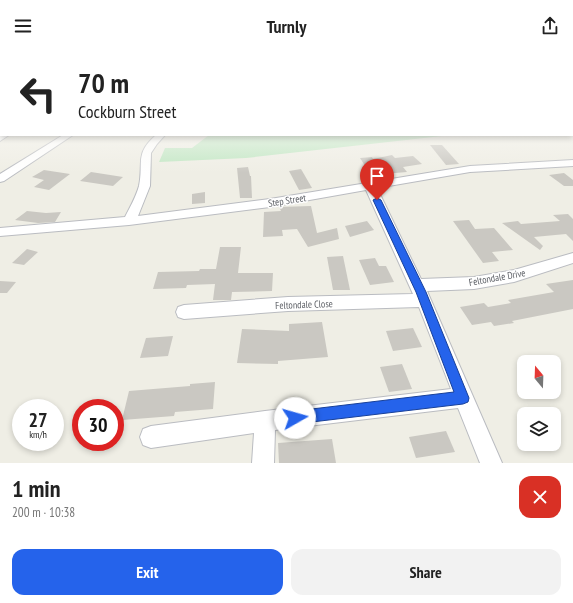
<!DOCTYPE html>
<html lang="en">
<head>
<meta charset="utf-8">
<style>
	:root { --surface:#fff; --page:#f2f2f2; --text:#222; --muted:#767676; --accent:#2563eb }
	body { margin:0; font-family:"PT Sans Narrow",sans-serif; background:var(--page); color:var(--text); height:100vh; display:flex; flex-direction:column; font-size:15px; white-space:nowrap }
	* { box-sizing:border-box; margin:0 }
	p { font-size:13px; color:var(--muted) }
	.icon { flex:none; width:22px; height:22px; fill:none; stroke:currentColor; stroke-width:2; stroke-linecap:round; stroke-linejoin:round }
	.map { position:relative; height:411px; overflow:hidden }
	.panel { display:flex; flex-direction:column; background:var(--surface); flex:1 }
	.panel>* { flex:none }
	.hud { position:absolute; left:0px; top:0px; width:573px; height:84px; box-shadow:0 2px 6px #0003; background:#fff; color:var(--text); overflow:hidden }
	.needle { width:26px; rotate:341deg }
	.tools { position:absolute; left:517px; top:303px; display:grid; gap:8px }
	.tools a { display:grid; place-items:center; width:44px; height:44px; border-radius:8px; background:var(--surface); box-shadow:0 2px 6px #0003; font-size:20px }
	.speed { position:absolute; left:12px; top:347px; display:flex; gap:8px; font-size:20px; font-weight:700; text-align:center }
	.speed>* { display:grid; place-content:center; width:52px; height:52px; border-radius:50%; background:var(--surface); box-shadow:0 2px 6px #0003; line-height:1 }
	.speed small { font-size:10px; font-weight:400 }
	.speed .limit { border:6px solid #d22; background:#fff; color:#111 }
	.pin { position:absolute; display:grid; place-items:center; width:34px; height:34px; color:#fff; margin:-41px -17px; border-radius:50% 50% 50% 0; rotate:-45deg; box-shadow:0 0 4px #0007 }
	.pin .icon { rotate:45deg }
	.me { position:absolute; width:44px; margin:-22px; rotate:83deg; stroke-linejoin:round; filter:drop-shadow(0 0 3px #0008) }
	.turn { display:flex; align-items:center; gap:14px; height:84px; padding:0 12px; font-size:18px }
	.turn .icon { width:52px; height:52px; stroke-width:2.5 }
	.turn b { display:block; font-size:28px; line-height:34px }
	.round { display:grid; place-items:center; flex:none; width:42px; height:42px; border-radius:12px; background:var(--page) }
	.overview { display:flex; align-items:center; justify-content:space-between; height:68px; padding:0 12px }
	h1 { font-size:24px; font-weight:700; line-height:30px }
	.button { display:flex; gap:8px; margin-top:auto; padding:8px 12px }
	.button a { flex:1; height:46px; border-radius:12px; background:var(--accent); color:#fff; font-size:16px; font-weight:700; line-height:46px; text-align:center }
	.button a+a { background:var(--page); color:var(--text) }
	header { display:flex; justify-content:space-between; align-items:center; height:52px; padding:0 12px; background:var(--surface); font-size:18px; font-weight:700 }
	.map>svg:first-child { display:block }
	.green { fill:#c2e7c4 }
	.building { fill:#cac8c2 }
	.lines { fill:none; stroke-linecap:round; stroke-linejoin:round }
	.minor-casing { stroke:#babcc1; stroke-width:2 }
	.minor { fill:#fff; fill-rule:evenodd }
	.route { fill:#2563eb; stroke:#184099 }
	.labels { text-anchor:middle; stroke-width:3; stroke-linejoin:round; paint-order:stroke }
	.street-label { font-size:10px; fill:#5d6066; stroke:#fff }
</style>
</head>
<body>
<header><svg class="icon" aria-label="menu" viewBox="0 0 24 24"><path d="M4 6h16M4 12h16M4 18h16"/></svg>Turnly<svg class="icon" aria-label="share" viewBox="0 0 24 24"><path d="M12 15V3M7 8l5-5 5 5M5 13v7h14v-7"/></svg></header>
<div class="map">
<svg width="573" height="411" viewBox="0 0 573 411">
	<rect width="100%" height="100%" fill="#efeee5"/>
	<!-- green -->
	<path class="green" d="M209,83H441L442,84L246,106L159,110L165,96H192Z"/>
	<!-- building -->
	<g class="building">
		<path d="M430,93H442L459,112L446,113Z"/>
		<path d="M392,103L395,106L413,104L422,112L403,115L407,120L371,123L360,106L372,105L373,107Z"/>
		<path d="M248,115L250,124H251L252,146H240L237,116Z"/>
		<path d="M301,117L312,136L299,138L289,119Z"/>
		<path d="M44,118L70,122L49,138L34,135L44,128L32,125Z"/>
		<path d="M91,120L123,125L113,134L80,129Z"/>
		<path d="M564,121L573,128V134H564L549,123Z"/>
		<path d="M205,140V151L192,152V142Z"/>
		<path d="M311,154L317,181L337,176L339,187L308,195L297,177L282,178L283,184L263,185L264,160L281,159L279,155Z"/>
		<path d="M27,159L46,161L61,160L55,170L38,171L15,168Z"/>
		<path d="M568,162L573,167V189L566,182L534,185L543,194L540,198L502,171L518,169L521,172L560,169L553,163Z"/>
		<path d="M469,168L475,177L494,176L513,198L492,200L499,209L483,211L453,169Z"/>
		<path d="M367,169L374,178L350,185L345,174Z"/>
		<path d="M220,195H241L238,221H273L272,239L232,240L231,248H213L215,232L187,233L186,236L153,237L158,220L199,219L200,217H216Z"/>
		<path d="M27,197L38,200L24,213L12,211Z"/>
		<path d="M343,204L350,238H333L327,205Z"/>
		<path d="M375,206L379,214H386L394,230L370,233L359,208Z"/>
		<path d="M573,228V257L512,269L514,271L494,274L491,270L472,273L460,255L484,251L488,255L511,251L508,248L554,240L546,232Z"/>
		<path d="M0,229L16,230L7,241H0Z"/>
		<path d="M322,270L328,305L278,309V312L237,311L242,277L289,279V272Z"/>
		<path d="M413,276L422,295L393,299L386,279Z"/>
		<path d="M173,284L168,304L140,306L146,286Z"/>
		<path d="M402,312L412,337L389,340L380,315Z"/>
		<path d="M215,330L213,357L175,360L174,364L122,368L129,339L190,334V332Z"/>
		<path d="M446,379L455,400L416,406L409,385Z"/>
		<path d="M332,387L336,411H279L278,391Z"/>
	</g>
	<g class="lines">
		<!-- minor casing -->
		<g class="minor-casing">
			<g id="minor">
				<path d="M0,82L1,83H9L0,89Z"/>
				<path d="M63,83H73L4,129L0,130V122Z"/>
				<path d="M156,83H165L157,92L151,101L150,134L138,164L270,147L470,114L573,108V114L470,120L377,136L421,227L474,225L514,218L573,201V211L514,230L474,237L427,239L502,411H480L458,356L275,378L274,411H252L254,381L151,396L143,393L140,385L143,377L151,374L265,359L451,337L419,255L288,259L184,267L178,265L176,260L178,255L184,253L288,245L413,242L366,138L270,155L129,173L0,184V176L125,165C130,155 136,145 139,134C144,111 134,102 156,83Z"/>
			</g>
		</g>
		<!-- minor -->
		<use href="#minor" class="minor"/>
	</g>
	<!-- sky -->
	<linearGradient id="sky" x2="0" y2="1"><stop stop-color="#8dc1f1"/><stop offset="0.53" stop-color="#f8f7f3"/><stop offset="1" stop-color="#f8f7f3" stop-opacity="0"/></linearGradient>
	<rect width="573" height="121" fill="url(#sky)"/>
	<!-- route -->
	<path class="route" d="M377,146L381,148L426,240L469,346L468,350L463,352L295,372L291,370L289,366L291,361L295,359L454,340L416,240L373,148Z"/>
	<g class="labels">
		<!-- street labels -->
		<g class="street-label">
			<text transform="translate(287 148) rotate(-9)" y="4">Step Street</text>
			<text transform="translate(497 225) rotate(-10)" y="4">Feltondale Drive</text>
			<text transform="translate(304 252) rotate(-2)" y="4">Feltondale Close</text>
		</g>
	</g>
</svg>
<div class="tools">
<a><svg class="needle" viewBox="-14 -14 28 28"><path d="M0-13l5 13h-10z" fill="#e53935"/><path d="M0 13l5-13h-10z" fill="#767676"/></svg></a>
<a><svg class="icon" aria-label="layers" viewBox="0 0 24 24"><path d="M12 4l9 5-9 5-9-5zM3 14l9 5 9-5"/></svg></a>
</div>
<div class="speed"><div>27<small>km/h</small></div><div class="limit">30</div></div>
<div class="pin" style="left:377px;top:148px;background:#d93025"><svg class="icon" aria-label="arrive" viewBox="0 0 24 24"><path d="M6 21V4h12l-3 4 3 4H6"/></svg></div>
<svg class="me" style="left:295px;top:366px" viewBox="-20 -20 40 40"><circle r="19" fill="#fff"/><path d="M0-13L10 11 0 6-10 11z" fill="#2563eb"/></svg>
<div class="hud">
<div class="turn"><svg class="icon" aria-label="left" viewBox="0 0 24 24"><path d="M17 20v-9H6M10 6l-5 5 5 5"/></svg><div><b>70 m</b>Cockburn Street</div></div>
</div>
</div>
<section class="panel">
<div class="overview"><div><h1>1 min</h1><p>200 m · 10:38</p></div><a class="round" style="background:#d93025;color:#fff"><svg class="icon" aria-label="close" viewBox="0 0 24 24"><path d="M6 6l12 12M18 6L6 18"/></svg></a></div>
<div class="button"><a>Exit</a><a>Share</a></div>
</section>
</body>
</html>
